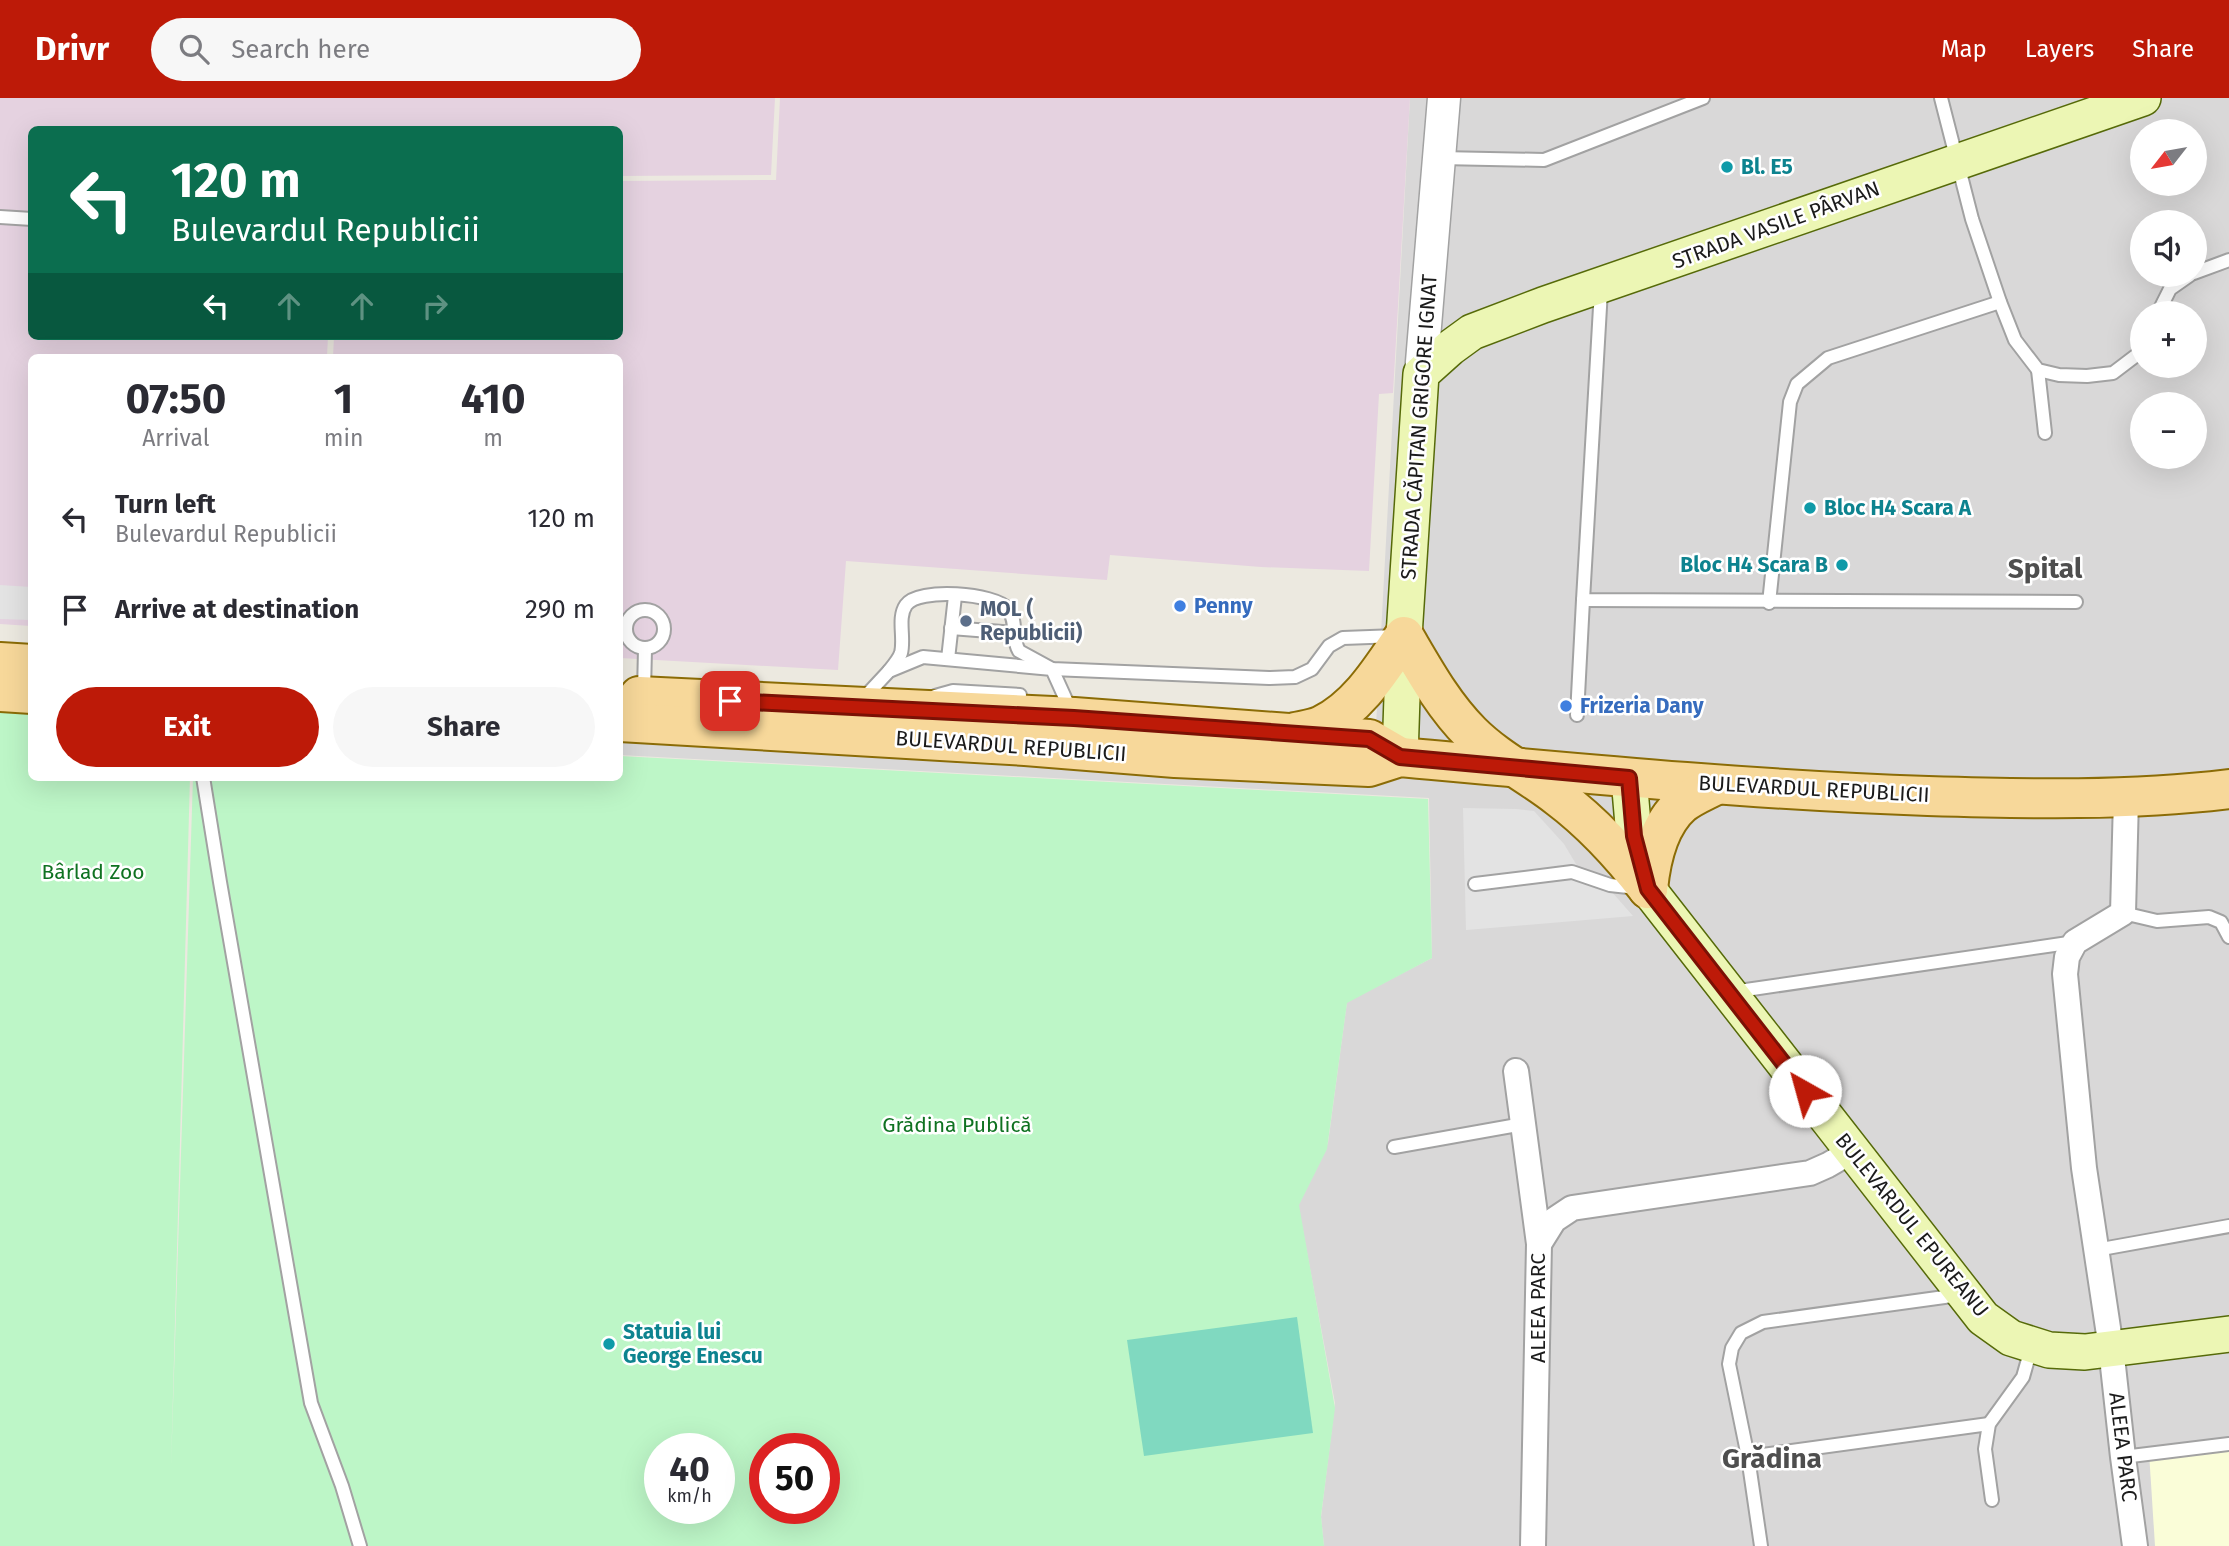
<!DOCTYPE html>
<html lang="en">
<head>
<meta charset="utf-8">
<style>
	:root { --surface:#fff; --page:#f7f7f7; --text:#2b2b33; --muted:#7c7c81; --accent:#bd1a08 }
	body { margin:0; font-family:"Fira Sans",sans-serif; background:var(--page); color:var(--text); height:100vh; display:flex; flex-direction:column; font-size:26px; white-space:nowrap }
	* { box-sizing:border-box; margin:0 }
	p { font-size:23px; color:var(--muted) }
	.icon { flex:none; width:38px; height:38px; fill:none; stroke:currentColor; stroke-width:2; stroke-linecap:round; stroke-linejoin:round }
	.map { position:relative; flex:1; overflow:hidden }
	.panel { position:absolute; left:28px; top:256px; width:595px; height:427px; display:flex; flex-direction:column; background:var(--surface); border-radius:10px; box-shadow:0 7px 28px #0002 }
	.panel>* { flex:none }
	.banner { position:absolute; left:28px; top:28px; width:595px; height:214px; border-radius:10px; box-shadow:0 7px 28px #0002; background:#0b6e4f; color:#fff; overflow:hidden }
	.needle { width:46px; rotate:239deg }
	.tools { position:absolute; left:2130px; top:21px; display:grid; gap:14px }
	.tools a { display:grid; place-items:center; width:77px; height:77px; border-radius:50%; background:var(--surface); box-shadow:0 7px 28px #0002; font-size:35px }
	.speed { position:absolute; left:644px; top:1335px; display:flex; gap:14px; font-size:35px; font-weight:700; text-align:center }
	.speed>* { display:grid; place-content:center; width:91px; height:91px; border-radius:50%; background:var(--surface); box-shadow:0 7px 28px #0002; line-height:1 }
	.speed small { font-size:18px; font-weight:400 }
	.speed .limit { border:10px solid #d22; background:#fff; color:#111 }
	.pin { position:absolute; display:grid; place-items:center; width:60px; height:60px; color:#fff; margin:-30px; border-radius:14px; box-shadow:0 4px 10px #0006 }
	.me { position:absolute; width:77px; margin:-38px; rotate:322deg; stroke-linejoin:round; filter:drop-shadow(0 0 5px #0008) }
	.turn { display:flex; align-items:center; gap:24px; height:147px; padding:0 28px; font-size:32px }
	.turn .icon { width:91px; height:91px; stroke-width:2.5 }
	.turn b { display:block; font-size:49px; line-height:60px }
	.lanes { display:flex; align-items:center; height:66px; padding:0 28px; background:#0003; justify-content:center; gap:35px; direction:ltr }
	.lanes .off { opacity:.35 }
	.eta { display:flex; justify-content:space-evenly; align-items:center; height:119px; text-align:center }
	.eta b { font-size:42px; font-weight:700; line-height:49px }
	.cta { display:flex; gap:14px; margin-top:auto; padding:14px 28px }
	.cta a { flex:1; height:80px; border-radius:42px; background:var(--accent); color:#fff; font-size:28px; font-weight:700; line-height:80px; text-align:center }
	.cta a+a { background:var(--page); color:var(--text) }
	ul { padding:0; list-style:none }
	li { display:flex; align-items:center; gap:21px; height:91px; padding:0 28px }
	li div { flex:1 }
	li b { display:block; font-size:26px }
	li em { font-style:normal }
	header { display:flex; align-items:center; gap:42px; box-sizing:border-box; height:98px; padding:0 35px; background:var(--accent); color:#fff }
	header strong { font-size:33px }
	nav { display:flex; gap:38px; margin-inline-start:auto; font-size:24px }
	.search { width:490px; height:63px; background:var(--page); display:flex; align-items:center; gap:18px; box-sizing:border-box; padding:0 24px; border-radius:38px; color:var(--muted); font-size:26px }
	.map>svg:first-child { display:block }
	.residential { fill:#d9d8d8; fill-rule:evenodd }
	.industrial { fill:#e5d2e0 }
	.education { fill:#fafdd8 }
	.park { fill:#bdf6c7; fill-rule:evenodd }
	.pitch { fill:#80d9c0 }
	.parking { fill:#e3e3e3 }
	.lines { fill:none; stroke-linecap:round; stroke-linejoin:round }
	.service-casing { stroke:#a2a2a2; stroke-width:16 }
	.minor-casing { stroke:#a2a2a2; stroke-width:28 }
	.tertiary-casing { stroke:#a2a2a2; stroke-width:35 }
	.secondary-casing { stroke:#566a09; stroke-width:38 }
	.primary-casing { stroke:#8b6c06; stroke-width:42 }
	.service { stroke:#fff; stroke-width:12 }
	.minor { stroke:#fff; stroke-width:24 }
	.tertiary { stroke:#fff; stroke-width:32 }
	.secondary { stroke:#ecf6b4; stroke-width:35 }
	.primary { stroke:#f7d89a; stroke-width:38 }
	.route-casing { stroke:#7b1105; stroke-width:18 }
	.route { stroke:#bd1a08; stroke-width:12 }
	.culture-dot { fill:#0f9aa8; stroke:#fff; stroke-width:2.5 }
	.shop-dot { fill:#3f7fe0; stroke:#fff; stroke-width:2.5 }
	.service-dot { fill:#5c6f8a; stroke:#fff; stroke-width:2.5 }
	.labels { text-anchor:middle; stroke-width:5; stroke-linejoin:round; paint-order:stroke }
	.culture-label { font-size:21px; font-weight:bold; fill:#0d838f; stroke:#fff; text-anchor:start }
	.street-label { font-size:21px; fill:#1b1b1b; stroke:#fff }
	.shop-label { font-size:21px; font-weight:bold; fill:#366cbe; stroke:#fff; text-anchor:start }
	.service-label { font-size:21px; font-weight:bold; fill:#4e5e75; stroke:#fff; text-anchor:start }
	.park-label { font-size:21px; fill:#0f7221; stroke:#fff }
	.district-label { font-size:28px; font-weight:bold; fill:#4e4e4e; stroke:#fff }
</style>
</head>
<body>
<header>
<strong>Drivr</strong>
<div class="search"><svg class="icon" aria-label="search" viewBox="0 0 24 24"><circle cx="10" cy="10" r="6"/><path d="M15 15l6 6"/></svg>Search here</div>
<nav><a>Map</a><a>Layers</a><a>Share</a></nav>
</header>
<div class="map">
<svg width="2229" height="1448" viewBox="0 0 2229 1448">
	<rect width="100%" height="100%" fill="#ece9e0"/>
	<!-- residential -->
	<path class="residential" d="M1410,0H2229V1448H1324L1321,1419L1335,1305L1298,1106L1328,1045L1347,904L1432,860L1429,700L620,657V610L1376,628ZM2142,33H2194V86H2142ZM2142,124H2194V177H2142ZM2142,215H2194V268H2142ZM2142,306H2194V359H2142Z"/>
	<!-- industrial -->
	<g class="industrial">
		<path d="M0,0H775L771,77L620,78V32H32V238H328L327,259H32L31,528L0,526Z"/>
		<path d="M780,0H1410L1393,295L1379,296L1369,473L1261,469L1110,457L1107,482L846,463L838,572L620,560V259H333L334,238H620V83L776,82Z"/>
	</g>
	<!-- education -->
	<path class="education" d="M2229,1342V1448H2155L2149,1354Z"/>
	<!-- park -->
	<path class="park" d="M0,596L31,597L32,679H190L171,1370L193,679H620V658L1428,701L1432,860L1347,905L1327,1051L1299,1107L1335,1310L1321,1418L1324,1448H0ZM660,1351H719V1410H660ZM765,1351H824V1410H765Z"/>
	<!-- pitch -->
	<path class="pitch" d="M1297,1219L1313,1335L1144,1358L1127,1242Z"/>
	<!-- parking -->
	<g class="parking">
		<path d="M0,487L31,489V522L0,521Z"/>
		<path d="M1463,710L1516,711L1534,713L1564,746L1579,771L1611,793L1633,818L1466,832Z"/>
	</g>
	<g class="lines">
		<!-- service casing -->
		<g class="service-casing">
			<g id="service">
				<path d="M1941,0L1972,121L2000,204L2015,242L2038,272L2059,277L2087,278L2113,275L2138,256L2142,251"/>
				<path d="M1440,60L1544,62L1703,0"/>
				<path d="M0,119L32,121"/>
				<path d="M2194,175L2229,162"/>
				<path d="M1601,192L1583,502L2076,504"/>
				<path d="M2158,215L2170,191L2190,177"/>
				<path d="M2038,272L2045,335"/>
				<path d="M1769,505L1790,304L1797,286L1828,260L2000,204"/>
				<circle cx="645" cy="531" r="19"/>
				<path d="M951,530L1015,535"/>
				<path d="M948,561L955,498"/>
				<path d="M889,573C893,568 899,561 901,555C905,540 897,520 906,507C918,489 995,495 1008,511C1018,524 1011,540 1019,553L1052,571L1269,580L1295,579L1312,571L1329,548L1343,540L1397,538"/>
				<path d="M644,593L645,551"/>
				<path d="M935,598L953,593L1020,597"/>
				<path d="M862,602L889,573L923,559L1052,571L1071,613"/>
				<path d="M1577,617L1583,502"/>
				<path d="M203,679L220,784L311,1305L342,1388L360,1448"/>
				<path d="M1475,786L1572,774L1610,787L1637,790"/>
				<path d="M2123,815L2157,823L2209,819L2221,824L2229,839"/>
				<path d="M1732,894L2075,844"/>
				<path d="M1394,1049L1523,1026"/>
				<path d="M2096,1152L2229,1128"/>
				<path d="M1748,1359L1989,1326"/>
				<path d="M2123,1359L2229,1346"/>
				<path d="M1992,1402L1985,1351L1989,1326L2023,1279L2032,1247"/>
				<path d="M1761,1448L1748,1359L1729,1266L1732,1250L1741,1235L1763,1224L1959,1197"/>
			</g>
		</g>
		<!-- minor casing -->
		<g class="minor-casing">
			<g id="minor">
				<path d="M2126,701L2123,815L2075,844L2067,859L2065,876L2084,1070L2111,1250L2123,1359L2135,1448"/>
				<path d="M1516,973L1539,1146L1533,1448"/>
				<path d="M1539,1146L1554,1122L1572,1110L1810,1075L1828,1067L1852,1053"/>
			</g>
		</g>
		<!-- tertiary casing -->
		<g class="tertiary-casing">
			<path id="tertiary" d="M1421,276L1444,0"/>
		</g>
		<!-- secondary casing -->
		<g class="secondary-casing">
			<g id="secondary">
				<path d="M1400,659L1404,538L1421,276L1450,250L1472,234L1543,207L2143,0"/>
				<path d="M1629,680L1634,738L1648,791L1983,1220L2011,1240L2049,1252L2085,1254L2229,1236"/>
			</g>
		</g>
		<!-- primary casing -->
		<g class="primary-casing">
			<g id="primary">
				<path d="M0,564L32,566"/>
				<path d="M0,594L32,596"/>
				<path d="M639,598L1074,619L1369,641L1400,659"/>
				<path d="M620,624L1025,648L1175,660L1369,669L1400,659C1576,675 1752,692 1928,698C2029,701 2128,703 2229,691"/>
				<path d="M1295,634C1304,632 1314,631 1322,627C1359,609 1382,570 1404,538C1424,572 1443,607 1471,635C1497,661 1530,677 1558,699C1594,726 1621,756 1648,791"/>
				<path d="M1648,791C1651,761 1658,727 1682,706C1692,698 1705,693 1716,687"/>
			</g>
		</g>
		<!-- service -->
		<use href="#service" class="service"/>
		<!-- minor -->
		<use href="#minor" class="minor"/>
		<!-- tertiary -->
		<use href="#tertiary" class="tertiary"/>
		<!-- secondary -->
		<use href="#secondary" class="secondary"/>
		<!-- primary -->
		<use href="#primary" class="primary"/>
	</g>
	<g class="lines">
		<!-- route casing -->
		<g class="route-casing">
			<path id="route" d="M730,603L1074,620L1369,641L1400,659L1629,680L1634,738L1648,791L1805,993"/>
		</g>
		<!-- route -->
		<use href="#route" class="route"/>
	</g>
	<!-- markers -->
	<g class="culture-dot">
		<circle cx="1727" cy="69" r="7"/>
		<circle cx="1810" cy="410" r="7"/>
		<circle cx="1842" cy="467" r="7"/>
		<circle cx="609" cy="1246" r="7"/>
	</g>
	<g class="shop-dot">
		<circle cx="1180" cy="508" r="7"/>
		<circle cx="1566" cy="608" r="7"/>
	</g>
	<circle class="service-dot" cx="966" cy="523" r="7"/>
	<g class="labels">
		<!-- culture labels -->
		<g class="culture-label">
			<text x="1741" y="76">Bl. E5</text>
			<text x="1824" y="417">Bloc H4 Scara A</text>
			<text x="1828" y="474" text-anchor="end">Bloc H4 Scara B</text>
			<text x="623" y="1241">Statuia lui<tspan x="623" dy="24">George Enescu</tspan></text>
		</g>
		<!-- street labels -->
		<g class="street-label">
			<text transform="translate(1776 127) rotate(-20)" y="7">STRADA VASILE PÂRVAN</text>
			<text transform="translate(1419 329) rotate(-86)" y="7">STRADA CĂPITAN GRIGORE IGNAT</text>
			<text transform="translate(1011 648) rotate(4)" y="7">BULEVARDUL REPUBLICII</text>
			<text transform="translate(1814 691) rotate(3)" y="7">BULEVARDUL REPUBLICII</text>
			<text transform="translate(1912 1127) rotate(51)" y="7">BULEVARDUL EPUREANU</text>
			<text transform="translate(1538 1210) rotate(-90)" y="7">ALEEA PARC</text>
			<text transform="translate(2123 1349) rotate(83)" y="7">ALEEA PARC</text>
		</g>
		<!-- shop labels -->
		<g class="shop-label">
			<text x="1194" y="515">Penny</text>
			<text x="1580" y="615">Frizeria Dany</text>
		</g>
		<!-- service labels -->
		<g class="service-label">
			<text x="980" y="518">MOL (<tspan x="980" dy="24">Republicii)</tspan></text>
		</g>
		<!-- park labels -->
		<g class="park-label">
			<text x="93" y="781">Bârlad Zoo</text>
			<text x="957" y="1034">Grădina Publică</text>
		</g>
		<!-- district labels -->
		<g class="district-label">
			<text x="2045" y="480">Spital</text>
			<text x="1772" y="1370">Grădina</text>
		</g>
	</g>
</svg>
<div class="tools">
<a><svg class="needle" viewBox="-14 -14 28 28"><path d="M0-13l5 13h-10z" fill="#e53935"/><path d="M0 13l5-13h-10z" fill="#7c7c81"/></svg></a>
<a><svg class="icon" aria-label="sound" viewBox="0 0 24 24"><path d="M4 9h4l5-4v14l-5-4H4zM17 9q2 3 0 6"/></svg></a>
<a>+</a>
<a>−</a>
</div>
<div class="speed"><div>40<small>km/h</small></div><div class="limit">50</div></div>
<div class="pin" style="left:730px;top:603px;background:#d93025"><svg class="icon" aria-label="arrive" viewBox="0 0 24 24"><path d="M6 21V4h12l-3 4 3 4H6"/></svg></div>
<svg class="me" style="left:1805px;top:993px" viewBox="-20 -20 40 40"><circle r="19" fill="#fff"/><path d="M0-13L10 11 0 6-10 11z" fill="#bd1a08"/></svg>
<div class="banner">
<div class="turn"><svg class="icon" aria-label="left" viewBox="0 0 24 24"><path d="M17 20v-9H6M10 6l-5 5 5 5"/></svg><div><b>120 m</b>Bulevardul Republicii</div></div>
<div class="lanes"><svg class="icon" aria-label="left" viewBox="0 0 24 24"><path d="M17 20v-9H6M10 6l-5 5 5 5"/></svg><svg class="icon off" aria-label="ahead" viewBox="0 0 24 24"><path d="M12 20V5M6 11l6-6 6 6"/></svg><svg class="icon off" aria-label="ahead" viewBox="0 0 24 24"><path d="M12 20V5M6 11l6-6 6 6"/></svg><svg class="icon off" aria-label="right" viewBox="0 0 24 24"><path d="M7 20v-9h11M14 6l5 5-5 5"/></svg></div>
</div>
<section class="panel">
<div class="eta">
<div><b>07:50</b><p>Arrival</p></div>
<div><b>1</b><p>min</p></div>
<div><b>410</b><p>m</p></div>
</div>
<ul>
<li><svg class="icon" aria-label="left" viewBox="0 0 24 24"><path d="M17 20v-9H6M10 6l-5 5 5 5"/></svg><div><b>Turn left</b><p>Bulevardul Republicii</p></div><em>120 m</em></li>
<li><svg class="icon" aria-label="arrive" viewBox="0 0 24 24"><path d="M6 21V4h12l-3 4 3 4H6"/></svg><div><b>Arrive at destination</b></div><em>290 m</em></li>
</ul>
<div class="cta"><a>Exit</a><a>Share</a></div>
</section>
</div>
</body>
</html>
